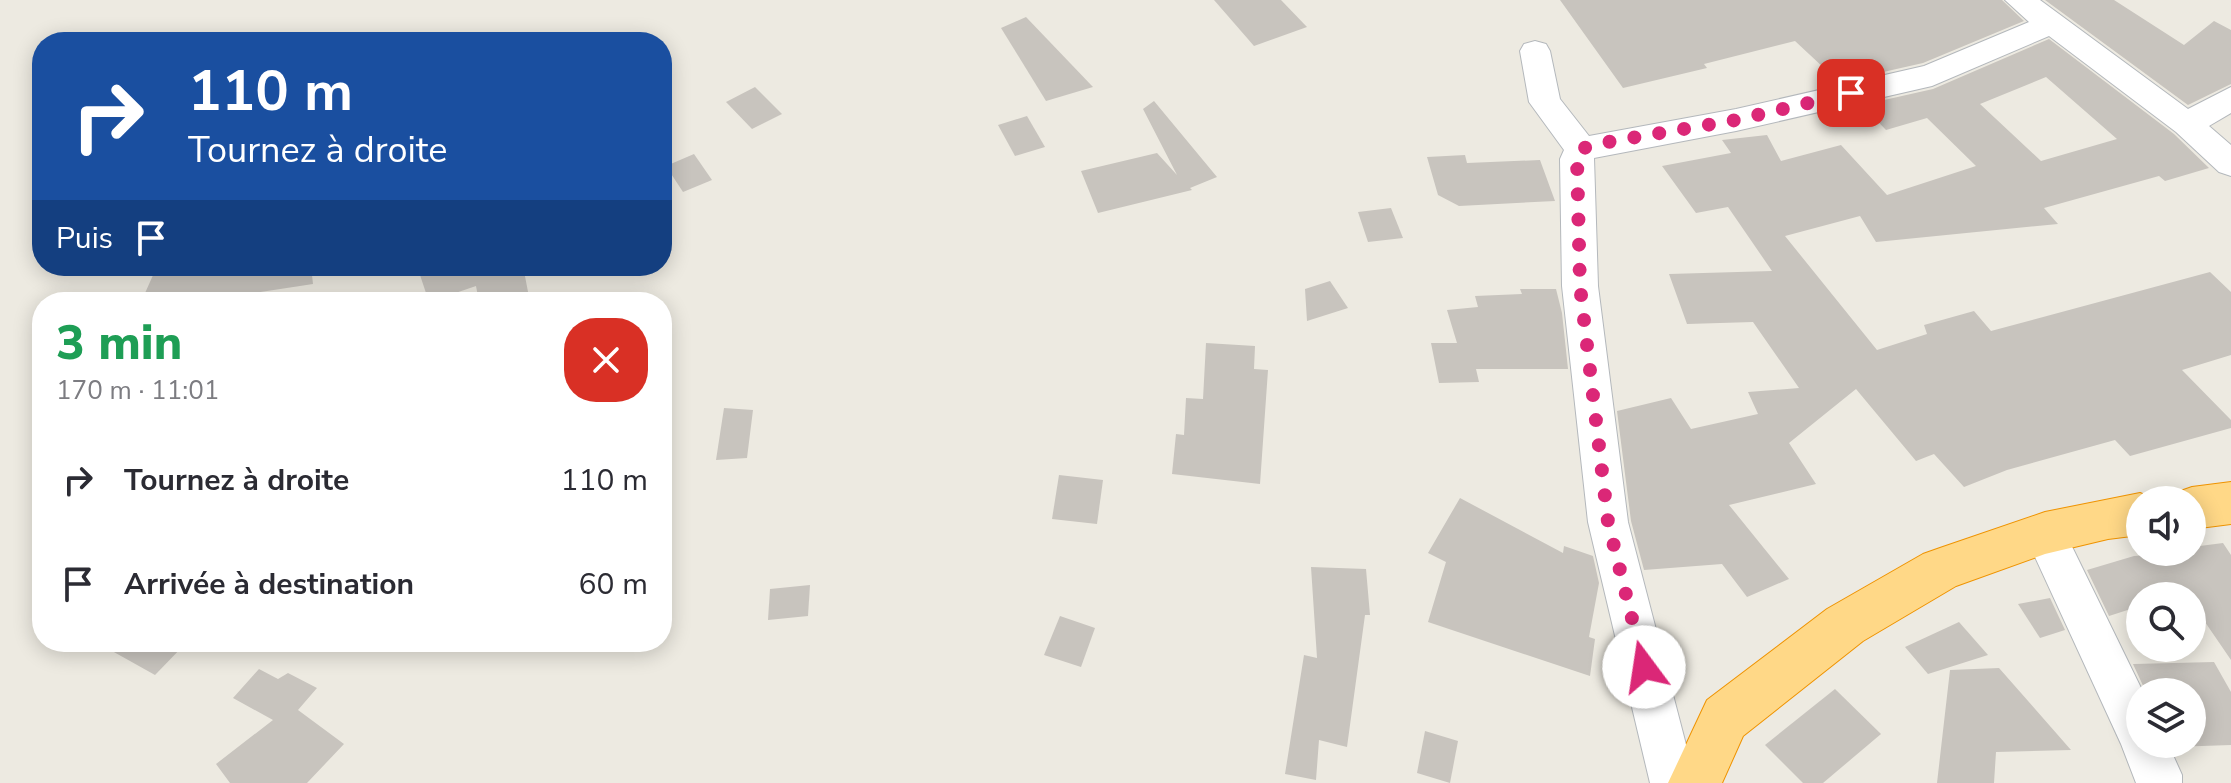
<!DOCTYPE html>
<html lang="fr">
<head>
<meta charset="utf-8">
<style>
	:root { --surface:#fff; --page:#f2f2f3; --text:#2b2b33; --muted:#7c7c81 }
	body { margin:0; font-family:"Nunito Sans",sans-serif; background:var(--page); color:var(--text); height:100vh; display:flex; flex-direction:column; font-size:30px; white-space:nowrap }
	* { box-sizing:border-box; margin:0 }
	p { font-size:26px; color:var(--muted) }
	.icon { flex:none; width:44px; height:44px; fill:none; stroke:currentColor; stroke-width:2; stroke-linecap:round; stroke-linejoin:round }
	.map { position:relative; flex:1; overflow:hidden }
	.side { position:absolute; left:32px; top:292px; width:640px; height:360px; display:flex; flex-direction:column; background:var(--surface); border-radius:32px; box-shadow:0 4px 20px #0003 }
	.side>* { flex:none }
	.guide { position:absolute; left:32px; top:32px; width:640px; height:244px; border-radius:32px; box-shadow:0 4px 20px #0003; background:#1a4fa0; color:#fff; overflow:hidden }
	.buttons { position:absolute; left:2126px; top:486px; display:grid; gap:16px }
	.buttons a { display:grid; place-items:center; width:80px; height:80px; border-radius:50%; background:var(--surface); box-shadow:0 4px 20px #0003; font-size:40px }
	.pin { position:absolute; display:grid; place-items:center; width:68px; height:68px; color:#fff; margin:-34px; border-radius:16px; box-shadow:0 4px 12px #0006 }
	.me { position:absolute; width:88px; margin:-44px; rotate:346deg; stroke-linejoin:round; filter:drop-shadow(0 0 6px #0008) }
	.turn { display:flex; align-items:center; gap:28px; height:168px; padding:0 24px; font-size:36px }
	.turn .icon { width:104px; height:104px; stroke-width:2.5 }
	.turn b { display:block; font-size:56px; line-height:68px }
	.then { display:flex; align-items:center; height:76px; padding:0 24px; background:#0003; gap:16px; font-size:30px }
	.round { display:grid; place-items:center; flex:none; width:84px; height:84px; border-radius:32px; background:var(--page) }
	.overview { display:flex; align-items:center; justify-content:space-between; height:136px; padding:0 24px }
	h1 { font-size:48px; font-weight:800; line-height:60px; color:#1e9e55 }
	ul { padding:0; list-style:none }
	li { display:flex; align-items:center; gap:24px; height:104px; padding:0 24px }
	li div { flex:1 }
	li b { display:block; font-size:30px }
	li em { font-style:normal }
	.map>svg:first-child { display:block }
	.building { fill:#c8c4be; fill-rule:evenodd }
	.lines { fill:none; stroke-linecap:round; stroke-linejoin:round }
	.street-casing { stroke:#b4b8bc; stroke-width:2 }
	.highway-casing { stroke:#ef9300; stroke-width:2 }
	.street { fill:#fff; fill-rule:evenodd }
	.highway { fill:#ffd887; fill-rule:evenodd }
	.route { stroke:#db2777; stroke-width:14; stroke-dasharray:0 25.2 }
</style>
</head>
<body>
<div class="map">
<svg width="2231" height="783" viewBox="0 0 2231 783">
	<rect width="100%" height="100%" fill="#edeae1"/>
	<!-- building -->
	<g class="building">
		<path d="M1214,0H1281L1307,27L1254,46Z"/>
		<path d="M1560,0H2002L2024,21L1923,63L1839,82L1795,41L1704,64L1707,68L1623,88Z"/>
		<path d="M2045,0H2114L2184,45L2214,21L2231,30V84L2188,105Z"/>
		<path d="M1026,17L1093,87L1046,101L1001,28Z"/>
		<path d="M2049,39L2174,134L2209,168L2165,181L2159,176L2044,208L2058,224L1876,242L1860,216L1785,236L1877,350L1927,334L1924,325L1974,311L1991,331L2210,272L2231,292V355L2182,370L2231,420V428L2130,456L2115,440L2007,470L1964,487L1934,454L1916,461L1856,389L1789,443L1816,484L1729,505L1789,579L1747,597L1722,564L1644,570L1631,521L1617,411L1671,398L1691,429L1758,414L1748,392L1799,388L1753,322L1687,324L1669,274L1772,271L1728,207L1696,213L1662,166L1731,153L1722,140L1767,135L1781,161L1841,145L1887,195L1976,166L1927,118L1886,130L1862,105L1933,89ZM2046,77L2117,139L2041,161L1980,104Z"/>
		<path d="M755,87L782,114L752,129L726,102Z"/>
		<path d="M1154,101L1217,177L1190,188L1192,190L1098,213L1081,171L1157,153L1177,175L1143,109Z"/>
		<path d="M1027,116L1045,147L1015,156L998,125Z"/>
		<path d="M694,154L712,180L683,192L666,166Z"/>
		<path d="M1465,155L1467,163L1540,160L1555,201L1459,206L1438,195L1427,157Z"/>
		<path d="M1391,208L1403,238L1368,242L1358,212Z"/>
		<path d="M216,266H311L313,284L194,302H141L154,273L215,269Z"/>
		<path d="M417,266H523L530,302H479L476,286L429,302Z"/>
		<path d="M1330,281L1348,308L1307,321L1305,289Z"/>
		<path d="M1520,289H1556L1562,313L1568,369H1476L1479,382L1439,383L1431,343H1457L1447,310L1478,307L1475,296L1522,294Z"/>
		<path d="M1206,343L1255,346L1254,369L1268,370L1260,484L1172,474L1176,434L1184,435L1186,398L1203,399Z"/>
		<path d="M724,408L753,410L747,458L716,460Z"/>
		<path d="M1059,475L1103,480L1097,524L1052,519Z"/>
		<path d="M1460,498L1563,553L1564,546L1593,556L1599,583L1589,637L1595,639L1590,676L1428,622L1446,562L1428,553Z"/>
		<path d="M2223,543L2231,555V660L2192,603V596H2140V606L2109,616L2087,570L2134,556L2192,552V547Z"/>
		<path d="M1311,567L1366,569L1370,615H1365L1347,747L1319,740L1316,780L1285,774L1304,655L1317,658Z"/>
		<path d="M810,585L808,616L768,620L770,589Z"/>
		<path d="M2050,598L2065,630L2040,638L2018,604Z"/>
		<path d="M1060,616L1095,628L1081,667L1044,655Z"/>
		<path d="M1959,622L1988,655L1928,674L1905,647Z"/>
		<path d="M96,642H187L155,675Z"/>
		<path d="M2214,662L2231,692V745L2172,747L2171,744H2192V692H2146L2133,664Z"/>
		<path d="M1999,668L2071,750L1996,752L1994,783H1937L1950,670Z"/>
		<path d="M259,669L278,679L288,673L317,688L298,710L344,744L307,783H230L216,764L273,720L233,698Z"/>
		<path d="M1835,689L1881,734L1823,783H1803L1765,745Z"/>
		<path d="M1425,731L1458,741L1450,783L1417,773Z"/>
	</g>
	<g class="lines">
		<!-- street casing -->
		<g class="street-casing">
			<g id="street">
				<path d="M2005,0H2040L2188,109L2231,87V113L2209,126L2231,145V176L2219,172L2176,132L2049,36L1932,86L1736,131L1594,158L1598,286L1628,522L1696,783H1650L1588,522L1562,286L1560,159L1564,150L1529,102L1520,51L1524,44L1535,41L1546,44L1550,51L1560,99L1589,136L1736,109L1924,66L2029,22Z"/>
				<path d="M2045,515L2059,520L2143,692H2140V744H2168L2182,775V783H2136L2121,744L2024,533L2031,520Z"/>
			</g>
		</g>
		<!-- highway casing -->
		<g class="highway-casing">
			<g id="highway">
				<path d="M2231,482V524L2192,529V500H2172L2175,493L2192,487Z"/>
				<path d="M2140,493L2157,500H2140V535L2108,539L2045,554L1956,586L1863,641L1743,736L1722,783H1668L1707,700L1827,609L1923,554L1940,548L2045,512Z"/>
			</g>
		</g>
		<!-- street -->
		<use href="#street" class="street"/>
		<!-- highway -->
		<use href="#highway" class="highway"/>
	</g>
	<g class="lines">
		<!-- route -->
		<path class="route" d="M1644,667L1608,522L1580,286L1577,159L1581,149L1596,144L1736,120L1851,93"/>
	</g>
</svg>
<div class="buttons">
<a><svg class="icon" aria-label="sound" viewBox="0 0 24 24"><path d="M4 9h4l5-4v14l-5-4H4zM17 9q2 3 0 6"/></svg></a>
<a><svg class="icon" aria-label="search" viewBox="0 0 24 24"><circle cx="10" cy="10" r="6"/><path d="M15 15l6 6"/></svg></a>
<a><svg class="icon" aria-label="layers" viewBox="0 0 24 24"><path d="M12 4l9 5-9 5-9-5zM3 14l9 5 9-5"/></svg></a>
</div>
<div class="pin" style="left:1851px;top:93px;background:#d93025"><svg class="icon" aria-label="arrive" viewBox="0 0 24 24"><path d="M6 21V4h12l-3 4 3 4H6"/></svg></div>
<svg class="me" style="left:1644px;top:667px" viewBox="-20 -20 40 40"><circle r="19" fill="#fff"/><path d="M0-13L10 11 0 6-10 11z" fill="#db2777"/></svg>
<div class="guide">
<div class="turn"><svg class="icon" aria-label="right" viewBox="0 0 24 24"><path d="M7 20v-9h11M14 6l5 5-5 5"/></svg><div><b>110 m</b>Tournez à droite</div></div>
<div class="then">Puis<svg class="icon" aria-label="arrive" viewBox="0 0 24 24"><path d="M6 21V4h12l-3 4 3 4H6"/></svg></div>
</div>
<section class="side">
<div class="overview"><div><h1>3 min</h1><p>170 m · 11:01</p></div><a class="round" style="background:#d93025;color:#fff"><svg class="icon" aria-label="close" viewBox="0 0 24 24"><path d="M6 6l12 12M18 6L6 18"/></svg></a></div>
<ul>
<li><svg class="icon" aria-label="right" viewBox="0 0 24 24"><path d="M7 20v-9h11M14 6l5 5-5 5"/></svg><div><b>Tournez à droite</b></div><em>110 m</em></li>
<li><svg class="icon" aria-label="arrive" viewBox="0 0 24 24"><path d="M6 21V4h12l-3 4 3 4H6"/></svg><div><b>Arrivée à destination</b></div><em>60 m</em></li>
</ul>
</section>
</div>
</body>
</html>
